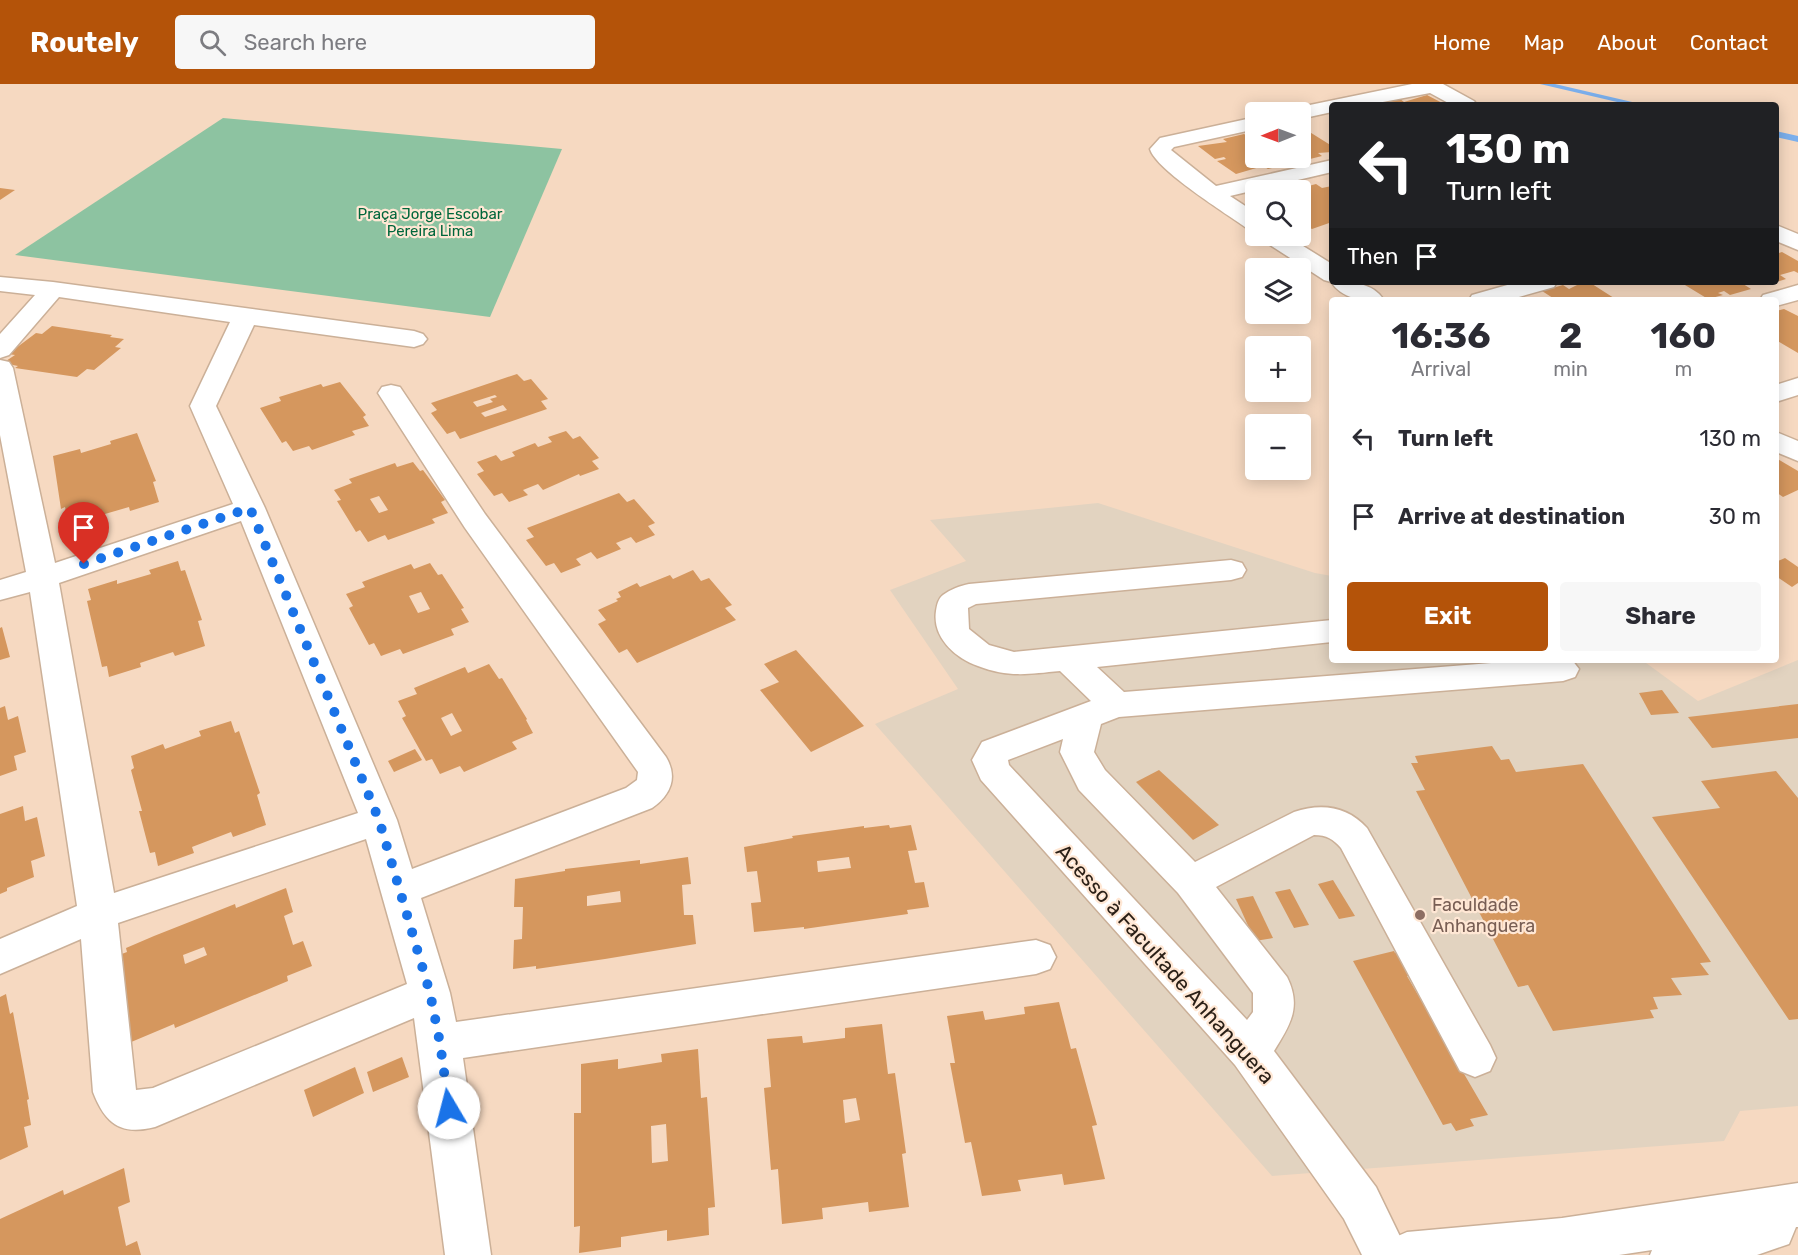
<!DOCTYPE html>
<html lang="en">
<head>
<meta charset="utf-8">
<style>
	:root { --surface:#fff; --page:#f7f7f7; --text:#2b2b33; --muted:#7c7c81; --accent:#b45309 }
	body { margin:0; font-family:Rubik,sans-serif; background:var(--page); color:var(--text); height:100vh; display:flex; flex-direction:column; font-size:22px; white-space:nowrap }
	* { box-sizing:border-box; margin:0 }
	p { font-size:20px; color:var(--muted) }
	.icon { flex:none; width:33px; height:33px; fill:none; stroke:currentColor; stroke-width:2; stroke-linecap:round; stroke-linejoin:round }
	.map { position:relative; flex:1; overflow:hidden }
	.sheet { position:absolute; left:1329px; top:213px; width:450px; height:366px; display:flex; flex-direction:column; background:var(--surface); border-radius:6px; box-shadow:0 3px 15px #0003 }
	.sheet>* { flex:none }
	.hud { position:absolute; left:1329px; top:18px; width:450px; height:183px; border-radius:6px; box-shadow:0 3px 15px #0003; background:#202124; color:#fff; overflow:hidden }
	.needle { width:39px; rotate:269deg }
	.fabs { position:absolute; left:1245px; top:18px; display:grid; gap:12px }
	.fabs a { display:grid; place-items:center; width:66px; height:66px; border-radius:6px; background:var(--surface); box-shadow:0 3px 15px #0003; font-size:30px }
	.pin { position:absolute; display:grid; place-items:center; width:51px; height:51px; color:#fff; margin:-62px -26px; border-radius:50% 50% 50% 0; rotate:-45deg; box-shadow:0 0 6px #0007 }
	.pin .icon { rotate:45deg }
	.me { position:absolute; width:66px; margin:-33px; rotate:352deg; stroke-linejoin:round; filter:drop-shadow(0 0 4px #0008) }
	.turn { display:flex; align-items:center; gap:21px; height:126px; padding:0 18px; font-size:27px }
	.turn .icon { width:78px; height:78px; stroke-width:2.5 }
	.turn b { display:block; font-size:42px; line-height:51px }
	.then { display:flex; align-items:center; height:57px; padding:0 18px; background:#0003; gap:12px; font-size:22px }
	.eta { display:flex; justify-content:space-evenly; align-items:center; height:102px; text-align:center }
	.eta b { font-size:36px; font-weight:700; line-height:42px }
	.primary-button { display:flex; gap:12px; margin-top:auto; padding:12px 18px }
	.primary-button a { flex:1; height:69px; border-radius:6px; background:var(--accent); color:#fff; font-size:24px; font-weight:700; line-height:69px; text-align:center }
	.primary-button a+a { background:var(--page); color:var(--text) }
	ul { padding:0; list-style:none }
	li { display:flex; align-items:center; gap:18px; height:78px; padding:0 18px }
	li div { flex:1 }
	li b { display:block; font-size:22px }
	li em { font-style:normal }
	header { display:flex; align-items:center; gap:36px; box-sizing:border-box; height:84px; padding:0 30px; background:var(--accent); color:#fff }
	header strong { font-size:28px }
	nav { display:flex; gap:33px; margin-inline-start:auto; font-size:21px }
	.search { width:420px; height:54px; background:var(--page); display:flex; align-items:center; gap:15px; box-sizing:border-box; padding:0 21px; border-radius:6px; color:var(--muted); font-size:22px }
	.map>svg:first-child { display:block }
	.education { fill:#e2d3c0 }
	.green { fill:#8dc3a1 }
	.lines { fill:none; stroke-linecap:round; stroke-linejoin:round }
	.stream { fill:#7bafec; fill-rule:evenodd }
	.building { fill:#d5975e; fill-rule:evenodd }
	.minor-casing { stroke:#cbb098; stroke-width:3 }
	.major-casing { stroke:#cbb098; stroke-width:3 }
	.minor { fill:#fff; fill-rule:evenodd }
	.major { fill:#fff; fill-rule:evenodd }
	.route { stroke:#1a73e8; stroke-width:10; stroke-dasharray:0 18 }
	.education-dot { fill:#8d6e63; stroke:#ffe7d4; stroke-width:2 }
	.labels { text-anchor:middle; stroke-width:4.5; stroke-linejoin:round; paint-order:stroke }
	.far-park-label { font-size:15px; fill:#00663b; stroke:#ffe7d4 }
	.education-label { font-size:18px; fill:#785e54; stroke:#ffe7d4; text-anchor:start }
	.near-street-label { font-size:21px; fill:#2b2017; stroke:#ffe7d4 }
</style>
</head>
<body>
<header>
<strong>Routely</strong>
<div class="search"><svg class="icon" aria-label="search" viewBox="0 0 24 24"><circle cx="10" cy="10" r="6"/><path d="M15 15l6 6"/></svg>Search here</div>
<nav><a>Home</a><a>Map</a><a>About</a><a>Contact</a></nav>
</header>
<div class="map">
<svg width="1798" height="1171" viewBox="0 0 1798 1171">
	<rect width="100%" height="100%" fill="#f6d9c1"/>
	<!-- education -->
	<path class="education" d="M1098,419L1315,489L1332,492V576H1642L1698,617L1798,576V1022L1740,1027L1724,1057L1272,1092L875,640L958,605L890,506L966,477L930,436Z"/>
	<!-- green -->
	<path class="green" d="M223,34L562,65L490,233L15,171Z"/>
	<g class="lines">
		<!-- stream -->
		<g class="stream">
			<path d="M1540,0H1555L1645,21H1630Z"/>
			<path d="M1776,47L1798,52V58L1776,53Z"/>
		</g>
	</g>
	<!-- building -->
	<g class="building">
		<path d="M1427,11L1446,21L1380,19L1400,15L1404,18Z"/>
		<path d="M1300,42L1332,62V68L1318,69L1322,72L1302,77L1296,74H1300Z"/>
		<path d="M1244,50L1249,53L1256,52V74H1278L1288,80L1268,85L1263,82L1236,90L1217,77L1226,75L1224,73L1215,75L1198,62L1227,58L1223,55Z"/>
		<path d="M1316,100L1322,104L1332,102V138L1312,145L1300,138V106H1294Z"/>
		<path d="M0,104L15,106L0,116Z"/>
		<path d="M1782,168L1798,177V189L1794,187L1780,191L1786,195L1776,198V170Z"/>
		<path d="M1583,198H1589L1617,216H1556L1542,207L1563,201L1569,205Z"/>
		<path d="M1680,198H1740L1751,205L1730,211L1724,207L1718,209L1723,211L1708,215Z"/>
		<path d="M1784,225L1798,232V269L1776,256V227Z"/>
		<path d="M52,242L112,251L110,253L124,255L115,263L121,264L94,286L87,285L77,293L15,284L18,282L3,279L15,271L8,270L36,249L42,250Z"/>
		<path d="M517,290L524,297L531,295L548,315L541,317L547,325L460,355L455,347L447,350L431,329L437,326L431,319ZM495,311L497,313L490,315L493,318L477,323L473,318ZM503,321L507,326L485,333L481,329Z"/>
		<path d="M340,298L366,331L363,333L369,342L352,347L355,351L312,366L309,362L293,367L286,357L282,359L260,324L281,317L279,313L321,300L323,303Z"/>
		<path d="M566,347L573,355L580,352L599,374L592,377L599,385L580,392L579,390L543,406L538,400L523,406L528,411L509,418L502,409L494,412L477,390L484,387L477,378L496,371L501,377L515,372L512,368L535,359L538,363L552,358L548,353Z"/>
		<path d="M137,349L156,397L153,398L159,418L130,427L129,423L98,432L99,436L70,444L65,423L61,425L53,372L80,365L81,369L111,360L110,357Z"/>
		<path d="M1776,374L1798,387V406L1783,413L1776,408Z"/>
		<path d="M413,378L420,387L423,386L445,416L441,418L448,429L432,435L435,439L388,456L385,451L368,458L360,446L356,448L337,417L341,416L334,406L352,399L349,395L395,379L397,383ZM379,412L388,426L379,429L370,415Z"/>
		<path d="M619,409L627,418L634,415L655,439L648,442L655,451L636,459L631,453L616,459L621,465L597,475L591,468L576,475L581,481L561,489L554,479L546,482L526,456L534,453L527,444Z"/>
		<path d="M1785,474L1798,483V499L1792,503L1776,492V478Z"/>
		<path d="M178,477L181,487L185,486L202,536L198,537L205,562L175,572L173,568L140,579L141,583L109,593L107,582L102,583L87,517L91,516L88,505L117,496V500L151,490L149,486Z"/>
		<path d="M430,479L438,491L442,490L464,524L461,525L469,538L451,545L454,551L403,570L400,565L381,572L374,559L369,561L349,524L353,522L346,510L365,503L362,498L411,480L414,485ZM421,508L430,525L418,529L409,512Z"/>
		<path d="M693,486L701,497L709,494L732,521L725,524L736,536L637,579L627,565L619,569L598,540L606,536L598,526L618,517L616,515L621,513L618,508L637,499L640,503L670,491L673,495Z"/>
		<path d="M2,543L10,573L0,576V544Z"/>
		<path d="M796,566L864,642L811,668L760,606L779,598L764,580Z"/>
		<path d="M489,580L499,595L502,594L527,635L526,636L533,649L512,658L517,665L464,688L460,682L440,690L432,675L426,677L402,634L406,632L398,617L417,610L414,604L465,583L468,589ZM452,629L462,647L451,652L441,634Z"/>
		<path d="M1662,606L1679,629L1651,631L1639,609Z"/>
		<path d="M1798,620V654L1712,664L1688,633Z"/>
		<path d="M5,622L8,636L18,632L26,668L14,672L17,686L0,692V624Z"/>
		<path d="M231,637L235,649L239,647L260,709L257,711L266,741L233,753L231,748L192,763L194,769L158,782L155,768L150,769L139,727H142L131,686L134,684L131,672L163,660L165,665L201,652L199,647Z"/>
		<path d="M1492,662L1501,676L1509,675L1516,688L1583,680L1711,878L1700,879L1709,891L1671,894L1682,911L1653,913L1658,925L1650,926L1654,934L1553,947L1528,901L1518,903L1416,707L1425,706L1411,679H1418L1415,672Z"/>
		<path d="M415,665L422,676L394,688L388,677Z"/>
		<path d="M1159,686L1219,741L1193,756L1136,698Z"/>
		<path d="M1776,687L1798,714V935L1789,936L1652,733L1720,724L1701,697Z"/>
		<path d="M23,722L25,737L37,733L45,772L31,777L34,793L7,804V807L0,810V730Z"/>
		<path d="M889,741L890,744L911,741L917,766L908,767L915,799L924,798L929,823L907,826L908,830L804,845V843L754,848L751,819L761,818L757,787L747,788L744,763L793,754L792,752L864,742V744ZM849,773L851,784L818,788L817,777Z"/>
		<path d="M688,773L691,800L682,801L684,831H693L696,860L605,875L536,885V882L513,885L514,856L522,855L523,823H514L515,795L565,787V785L640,776V780ZM620,807L621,818L587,822V812Z"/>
		<path d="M1333,796L1355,832L1339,835L1318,800Z"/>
		<path d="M286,804L293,828L284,832L293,861L303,857L312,882L287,892L288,897L175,944L174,940L117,964L100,878L127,868L126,864L154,852L235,820L236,824ZM204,863L207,871L185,880L183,871Z"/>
		<path d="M1290,805L1309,841L1294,844L1275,808Z"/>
		<path d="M1253,812L1273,854L1255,857L1236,815Z"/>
		<path d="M1394,867L1395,869L1402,867L1416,891L1407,892L1488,1031L1470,1035L1474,1042L1456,1047L1451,1039L1443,1041L1353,877Z"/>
		<path d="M6,910L10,930L13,928L29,1015L27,1016L31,1041L24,1043L28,1063L0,1076V913Z"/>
		<path d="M1059,918L1071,965L1076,964L1097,1041L1092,1042L1105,1095L1064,1101L1062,1090L1018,1096L1021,1107L982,1112L971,1058L965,1059L950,979H955L947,932L983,927L985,936L1025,930L1024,923Z"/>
		<path d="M882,940L888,990L895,989L906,1069L902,1070L909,1123L869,1128L868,1118L822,1124L823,1135L782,1140L778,1085L771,1086L764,1004L771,1003L767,955L802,952L803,959L845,954V944ZM856,1014L860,1036L845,1039L843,1016Z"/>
		<path d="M698,965L701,1014L707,1013L715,1123L708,1124L709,1151L667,1157V1146L621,1153V1163L579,1169L580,1142L574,1143V1029H581V980L618,975V985L662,978L661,970ZM666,1040L668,1077L652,1079L651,1042Z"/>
		<path d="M402,973L409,993L373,1008L367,988Z"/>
		<path d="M355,983L364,1009L313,1033L304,1006Z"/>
		<path d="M124,1084L130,1118L118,1123L126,1162L137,1157L141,1171H0V1135L63,1106L64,1111Z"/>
	</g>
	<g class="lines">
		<!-- minor casing -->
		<g class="minor-casing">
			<g id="minor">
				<path d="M1412,0H1443L1474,17L1477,21H1452L1430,9L1367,21H1332V28L1300,35V28H1290L1293,25L1300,23Z"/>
				<path d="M1256,33V45L1174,63L1171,66L1216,102L1332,76V88L1230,112L1256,129V147L1248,145C1227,130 1156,86 1150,65L1160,54Z"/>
				<path d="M1776,141L1798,150V166L1776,157Z"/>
				<path d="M1260,152H1287L1332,180V198C1352,198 1372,198 1384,216C1364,216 1344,217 1331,198L1324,196L1264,157Z"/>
				<path d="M0,193L53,198L414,247L423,250L427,255L423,260L414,263L254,241L216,322L265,424L397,736L412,785L626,704L637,696L638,688L465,444L378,309L382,303L391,301L400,303L485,430L666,673C678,693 671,711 652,724L421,814L450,909L456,938L1036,856L1050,861L1056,873L1050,885L1036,890L463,974L491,1171H445L414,934L155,1043C120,1052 105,1039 93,1008L81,855L0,890V855L77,822L30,508L0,516V496L26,488L0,351V276L9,278L13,284L55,479L233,420L190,322L230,238L59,213L9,271L0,274V250L35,211L0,207ZM241,437L358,729L114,809L59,499ZM366,755L407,900L153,1004L136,1006L118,839Z"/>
				<path d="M1518,198H1557L1554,203L1508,216H1469L1472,211Z"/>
				<path d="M1798,201V216L1776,222V216H1760L1763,211Z"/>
				<path d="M1798,294V311L1776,318V301Z"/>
				<path d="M1776,348L1798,357V377L1776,368Z"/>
				<path d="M1231,476L1242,479L1246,486L1242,493L1231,496L976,520L968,524L969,545L989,561L1014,568L1332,536V558L1097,583L1124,608L1529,576H1572L1579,585L1575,593L1563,597L1119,633L1101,640L1094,668L1105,686L1195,778L1294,728C1321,719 1347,722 1367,744L1490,961L1496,974L1490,987L1475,993L1460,987L1341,764C1333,755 1327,751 1314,751L1216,803L1287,893C1302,923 1290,941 1274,967L1376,1103L1409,1171H1362L1344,1135L1235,981L981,696L972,676L982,658L1091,617L1060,587C1028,590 1009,594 978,582C955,574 932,553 936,527C937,521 938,515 943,511C951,505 960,502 969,500ZM1063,655L1060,668L1079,706L1178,809L1253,909V928L1247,936L1009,681L1008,676Z"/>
			</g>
		</g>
		<!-- major casing -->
		<g class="major-casing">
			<path id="major" d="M1798,1099V1143H1796L1789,1160L1757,1171H1650L1652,1166L1619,1171H1384L1391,1155L1407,1148L1562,1134Z"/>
		</g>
		<!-- minor -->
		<use href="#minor" class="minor"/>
		<!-- major -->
		<use href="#major" class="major"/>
	</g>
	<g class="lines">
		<!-- route -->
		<path class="route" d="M84,480L250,424L379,736L430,909L440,959L449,1024"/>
	</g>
	<!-- markers -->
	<circle class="education-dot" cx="1420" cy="831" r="6"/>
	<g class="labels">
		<!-- far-park labels -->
		<g class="far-park-label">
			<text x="430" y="135">Praça Jorge Escobar<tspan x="430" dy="17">Pereira Lima</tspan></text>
		</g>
		<!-- education labels -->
		<g class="education-label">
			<text x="1432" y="827">Faculdade<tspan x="1432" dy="21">Anhanguera</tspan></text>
		</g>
		<!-- near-street labels -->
		<g class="near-street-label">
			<text transform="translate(1165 880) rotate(48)" y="7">Acesso à Facultade Anhanguera</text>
		</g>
	</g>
</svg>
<div class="fabs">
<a><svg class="needle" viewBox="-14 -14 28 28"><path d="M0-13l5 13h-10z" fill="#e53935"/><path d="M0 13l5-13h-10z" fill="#7c7c81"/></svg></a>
<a><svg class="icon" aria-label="search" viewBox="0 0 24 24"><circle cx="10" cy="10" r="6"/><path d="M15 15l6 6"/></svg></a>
<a><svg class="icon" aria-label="layers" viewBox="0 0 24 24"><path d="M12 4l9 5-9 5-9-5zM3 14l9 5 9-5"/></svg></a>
<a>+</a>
<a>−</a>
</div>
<div class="pin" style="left:84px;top:480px;background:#d93025"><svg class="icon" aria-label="arrive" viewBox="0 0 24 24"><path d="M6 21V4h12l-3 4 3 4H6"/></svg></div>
<svg class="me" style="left:449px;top:1024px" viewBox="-20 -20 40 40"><circle r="19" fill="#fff"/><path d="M0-13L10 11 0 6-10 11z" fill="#1a73e8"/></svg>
<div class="hud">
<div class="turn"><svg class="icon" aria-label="left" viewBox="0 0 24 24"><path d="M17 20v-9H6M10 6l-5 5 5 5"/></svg><div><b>130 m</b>Turn left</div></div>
<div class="then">Then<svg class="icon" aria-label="arrive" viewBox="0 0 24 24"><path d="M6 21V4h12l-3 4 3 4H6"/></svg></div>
</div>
<section class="sheet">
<div class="eta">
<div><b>16:36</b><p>Arrival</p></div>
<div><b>2</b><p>min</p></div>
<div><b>160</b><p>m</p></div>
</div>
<ul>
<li><svg class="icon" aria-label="left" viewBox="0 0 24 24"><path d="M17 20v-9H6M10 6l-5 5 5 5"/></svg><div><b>Turn left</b></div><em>130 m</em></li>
<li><svg class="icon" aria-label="arrive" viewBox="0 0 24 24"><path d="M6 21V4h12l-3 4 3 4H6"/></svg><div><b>Arrive at destination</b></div><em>30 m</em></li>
</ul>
<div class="primary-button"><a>Exit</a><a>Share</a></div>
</section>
</div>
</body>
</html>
